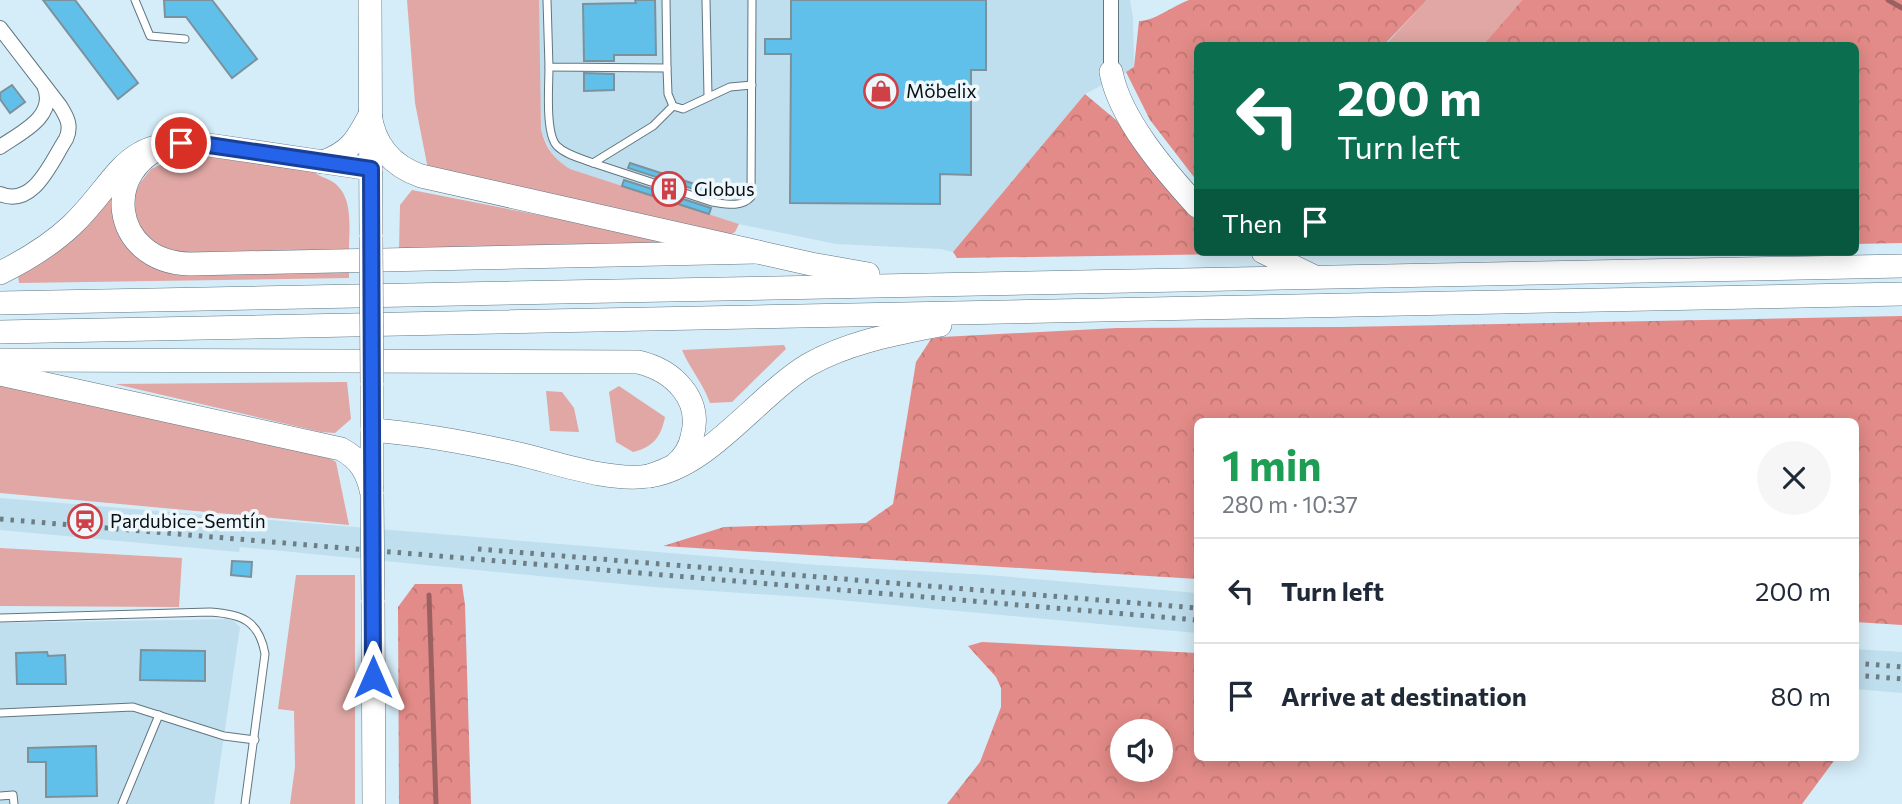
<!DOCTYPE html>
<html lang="en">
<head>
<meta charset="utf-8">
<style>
	:root { --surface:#fff; --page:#f6f6f7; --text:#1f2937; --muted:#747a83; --line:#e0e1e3 }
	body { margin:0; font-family:Commissioner,sans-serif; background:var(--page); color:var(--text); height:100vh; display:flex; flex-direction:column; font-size:26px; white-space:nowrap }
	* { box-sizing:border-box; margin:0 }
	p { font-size:23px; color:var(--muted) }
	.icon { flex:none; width:38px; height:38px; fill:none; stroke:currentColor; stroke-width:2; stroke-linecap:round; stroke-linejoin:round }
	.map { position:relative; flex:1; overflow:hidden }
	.details { position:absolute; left:1194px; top:418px; width:665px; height:343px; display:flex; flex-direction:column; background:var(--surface); border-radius:10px; box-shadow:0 4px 18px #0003 }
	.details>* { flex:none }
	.guide { position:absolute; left:1194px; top:42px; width:665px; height:214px; border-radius:10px; box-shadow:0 4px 18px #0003; background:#0b6e4f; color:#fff; overflow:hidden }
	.controls { position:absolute; left:1110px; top:719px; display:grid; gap:14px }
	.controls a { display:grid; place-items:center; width:63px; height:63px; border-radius:50%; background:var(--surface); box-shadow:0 4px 18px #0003; font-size:35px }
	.pin { position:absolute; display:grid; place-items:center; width:60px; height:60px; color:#fff; margin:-30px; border:4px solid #fff; border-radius:50%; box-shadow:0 2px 7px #0007 }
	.me { position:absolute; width:77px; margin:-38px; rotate:0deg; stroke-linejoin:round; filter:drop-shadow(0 0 5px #0008) }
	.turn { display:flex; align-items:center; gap:24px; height:147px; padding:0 28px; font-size:32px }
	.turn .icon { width:91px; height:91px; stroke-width:2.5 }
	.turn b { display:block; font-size:49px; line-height:60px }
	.then { display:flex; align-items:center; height:66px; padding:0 28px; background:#0003; gap:14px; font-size:26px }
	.round { display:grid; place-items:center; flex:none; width:74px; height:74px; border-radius:37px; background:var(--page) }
	.headline { display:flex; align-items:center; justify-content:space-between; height:119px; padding:0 28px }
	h1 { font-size:42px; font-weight:700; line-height:52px; color:#1e9e55 }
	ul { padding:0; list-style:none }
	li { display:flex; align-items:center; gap:21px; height:105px; padding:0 28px; border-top:2px solid var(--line) }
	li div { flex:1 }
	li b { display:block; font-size:26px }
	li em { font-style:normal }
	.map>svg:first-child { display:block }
	.built { fill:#bfdeee }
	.green { fill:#e0a7a4 }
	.forest { fill:url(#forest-crowns); fill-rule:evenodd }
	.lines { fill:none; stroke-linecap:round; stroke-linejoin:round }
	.stream { stroke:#9b6160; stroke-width:5 }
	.building { fill:#61c0ea; stroke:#7b929d; stroke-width:2 }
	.service-casing { stroke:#617681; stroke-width:9 }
	.minor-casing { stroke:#617681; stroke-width:16 }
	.primary-casing { stroke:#617681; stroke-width:24 }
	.service { stroke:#fff; stroke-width:7 }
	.minor { stroke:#fff; stroke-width:14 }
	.primary { stroke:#fff; stroke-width:23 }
	.rail { stroke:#6d7d84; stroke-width:5; stroke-dasharray:3.5 7; stroke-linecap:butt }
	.primary-bridge-casing { stroke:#617681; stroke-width:24; stroke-linecap:butt }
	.primary-bridge { stroke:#fff; stroke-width:23 }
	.route-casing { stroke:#184099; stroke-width:18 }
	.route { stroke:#2563eb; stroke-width:12 }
	.labels { text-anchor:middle; stroke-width:7; stroke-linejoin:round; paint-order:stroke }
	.poi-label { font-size:19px; fill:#070f13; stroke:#eef7fc; text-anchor:start }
</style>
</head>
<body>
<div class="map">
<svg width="1902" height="804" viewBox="0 0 1902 804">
	<defs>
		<pattern id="forest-crowns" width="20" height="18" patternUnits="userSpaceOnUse" patternTransform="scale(1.75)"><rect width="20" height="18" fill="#e38b88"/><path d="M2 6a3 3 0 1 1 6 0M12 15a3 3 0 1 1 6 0" fill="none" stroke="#c17774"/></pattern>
	</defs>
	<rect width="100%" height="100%" fill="#d5edf9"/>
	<!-- built -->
	<g class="built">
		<path d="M537,0H1130L1133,18L1134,68L1085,94L953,252L940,249L836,244L739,224L570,169L554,159L541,131Z"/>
		<path d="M0,498L817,565L988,575L1197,593V633L817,598L653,587L240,547L239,552L0,530Z"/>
		<path d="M232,619L240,627L214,804H0V623Z"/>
		<path d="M1855,649L1902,652V693L1855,689Z"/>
	</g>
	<!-- green -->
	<g class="green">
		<path d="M407,0H539L541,130C547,150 553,158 570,169L739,224L735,232L728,236L428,169L415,103Z"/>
		<path d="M1427,0H1522L1483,45L1384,46Z"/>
		<path d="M199,154L314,171C320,178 326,177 333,182C354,196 349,228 349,250L176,255L144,236L135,217L134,197L140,183L151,169L174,159Z"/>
		<path d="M412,190L686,244L399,250L400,205Z"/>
		<path d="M114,194L130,249L144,262L174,272L349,270V278L19,283L18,275Z"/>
		<path d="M784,345L786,349L732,402L710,403C703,383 690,369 682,350Z"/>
		<path d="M347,382L351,419L335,433L321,432L115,384Z"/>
		<path d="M0,385L322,454L336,462L349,525L0,493Z"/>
		<path d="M619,386L665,417C661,437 653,447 633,452L616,442L609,392Z"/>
		<path d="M546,391L562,392L574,408L579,432L550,431Z"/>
		<path d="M0,548L182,558L179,607L0,606Z"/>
		<path d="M296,575H355V804H290L295,767L294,711L278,709Z"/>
	</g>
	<!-- forest -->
	<g class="forest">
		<path d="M1189,0H1427L1384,45L1197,46V181L1150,120L1126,72L1134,67L1139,21C1152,22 1175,5 1189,0Z"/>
		<path d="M1522,0H1902V243L1855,244V46L1483,45Z"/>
		<path d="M1085,94L1116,120L1197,221V252H1231L1234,254L957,258L953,252Z"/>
		<path d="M1297,252H1462L1300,254Z"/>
		<path d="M1902,316V625L1855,622V422H1197V579L663,546L724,527L866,523L893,504L916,362L931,339L942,337L1117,328L1343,327Z"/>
		<path d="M415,584H462L465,605L471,804H399L398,607Z"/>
		<path d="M982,642L1197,653V758H1836L1802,804H947L980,762L1001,707V688L996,677L968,646ZM1122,732H1160V770H1122Z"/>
	</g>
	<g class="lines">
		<!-- stream -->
		<g class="stream">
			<path d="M1888,0L1902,8"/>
			<path d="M429,595L436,804"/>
		</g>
	</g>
	<!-- building -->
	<g class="building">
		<path d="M43,0H75L138,83L118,99Z"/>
		<path d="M164,0H212L257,59L232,78L186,17H165Z"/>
		<path d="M635,0H655L656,55H614V61H584L583,4L636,3Z"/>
		<path d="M791,0H986V70H971V175L940,174V204L790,203L791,54H765V39H791Z"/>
		<path d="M584,73L614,74V90L584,91Z"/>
		<path d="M12,85L25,102L10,113L0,99V93Z"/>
		<path d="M630,163L716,191L715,196L628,168Z"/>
		<path d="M624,180L711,208L709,214L622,186Z"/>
		<path d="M232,561L252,562L251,577L231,575Z"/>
		<path d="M141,650L205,651V681L140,680Z"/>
		<path d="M47,652L48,656L65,655L66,684H17L16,653Z"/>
		<path d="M96,746L97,796L46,797V762H28V748Z"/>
	</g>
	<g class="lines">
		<!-- service casing -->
		<g class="service-casing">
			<g id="service">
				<path d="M135,0L150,36L185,39"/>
				<path d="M547,0L549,67L667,68L666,0"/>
				<path d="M706,0L708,96"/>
				<path d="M549,67C549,85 545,134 557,146C566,155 581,158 593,163L653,126L673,106L668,94L667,68"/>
				<path d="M673,106L683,109L730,87L752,85"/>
				<path d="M593,163L712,202C726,204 741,208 751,197L752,0"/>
				<path d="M0,618L210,612C241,614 259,620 265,654L245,804"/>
				<path d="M0,713L133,707L224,736L255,740"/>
				<path d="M0,796L13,795L14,804"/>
				<path d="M122,804L159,715"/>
			</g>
		</g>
		<!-- minor casing -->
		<g class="minor-casing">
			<g id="minor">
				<path d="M0,28L60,106C67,117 72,126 66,139C51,162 34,208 0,194"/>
				<path d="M1111,72V0"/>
				<path d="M0,147C20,133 56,117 45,88"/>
			</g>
		</g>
		<!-- primary casing -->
		<g class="primary-casing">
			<g id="primary">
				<path d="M370,0L371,237"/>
				<path d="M1111,72C1120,119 1165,171 1197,206"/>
				<path d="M370,114C374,145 392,166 421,176L811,264L868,274"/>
				<path d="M171,144C100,165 109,262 190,264L757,252"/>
				<path d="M323,162C350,152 356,141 369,117"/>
				<path d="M1263,252L1313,276"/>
				<path d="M0,273C26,260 51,245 72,225C120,179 122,137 202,144L371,169"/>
				<path d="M0,303L1902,266"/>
				<path d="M0,332L1902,294"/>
				<path d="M0,360L638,362C673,370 703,399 692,437C690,448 683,458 675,465C667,470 658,473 649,476"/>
				<path d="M0,374L341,449C360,459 368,473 372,494"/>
				<path d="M372,383V485"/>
				<path d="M372,430C422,434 470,443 519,454C558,463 609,482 649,476C708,468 757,396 808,365C849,342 894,334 940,325"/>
				<path d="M373,600L374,804"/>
			</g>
		</g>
		<!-- service -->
		<use href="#service" class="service"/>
		<!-- minor -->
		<use href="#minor" class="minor"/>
		<!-- primary -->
		<use href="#primary" class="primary"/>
		<!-- rail -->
		<g class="rail">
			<path d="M0,519L1197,620"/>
			<path d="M478,549L1197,608"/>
			<path d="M1855,663L1902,667"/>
			<path d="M1855,675L1902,679"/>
		</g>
		<!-- primary-bridge casing -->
		<g class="primary-bridge-casing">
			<g id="primary-bridge">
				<path d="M371,237L372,383"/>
				<path d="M372,494L373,600"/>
			</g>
		</g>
		<!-- primary-bridge -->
		<use href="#primary-bridge" class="primary-bridge"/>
	</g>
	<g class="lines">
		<!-- route casing -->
		<g class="route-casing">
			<path id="route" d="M181,143L202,144L371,169L373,677"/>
		</g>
		<!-- route -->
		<use href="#route" class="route"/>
	</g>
	<!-- icons -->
	<defs>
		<g id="shop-ring" transform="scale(1.75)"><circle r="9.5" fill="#eef7fc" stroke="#d04047" stroke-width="1.5"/><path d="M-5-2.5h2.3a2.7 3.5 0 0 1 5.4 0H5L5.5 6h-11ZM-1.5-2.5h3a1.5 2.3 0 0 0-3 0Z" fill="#d04047"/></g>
		<g id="building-ring" transform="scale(1.75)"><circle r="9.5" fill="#eef7fc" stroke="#d04047" stroke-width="1.5"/><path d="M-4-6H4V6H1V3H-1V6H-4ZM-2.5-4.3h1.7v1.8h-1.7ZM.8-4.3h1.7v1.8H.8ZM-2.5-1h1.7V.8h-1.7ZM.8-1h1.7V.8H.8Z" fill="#d04047"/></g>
		<g id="station-ring" transform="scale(1.75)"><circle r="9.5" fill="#eef7fc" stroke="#d04047" stroke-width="1.5"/><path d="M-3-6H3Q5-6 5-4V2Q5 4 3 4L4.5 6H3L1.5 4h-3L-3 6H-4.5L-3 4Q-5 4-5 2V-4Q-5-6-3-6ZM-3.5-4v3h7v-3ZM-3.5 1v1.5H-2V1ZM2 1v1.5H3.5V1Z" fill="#d04047"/></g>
	</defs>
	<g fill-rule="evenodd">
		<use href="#shop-ring" x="881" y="91"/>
		<use href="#building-ring" x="669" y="189"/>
		<use href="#station-ring" x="85" y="521"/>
	</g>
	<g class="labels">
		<!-- poi labels -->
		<g class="poi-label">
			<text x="906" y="98">Möbelix</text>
			<text x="694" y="196">Globus</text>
			<text x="110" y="528">Pardubice-Semtín</text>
		</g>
	</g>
</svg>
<div class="controls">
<a><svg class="icon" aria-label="sound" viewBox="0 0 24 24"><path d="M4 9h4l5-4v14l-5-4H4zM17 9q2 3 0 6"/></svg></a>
</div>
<div class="pin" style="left:181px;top:143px;background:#d93025"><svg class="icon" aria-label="arrive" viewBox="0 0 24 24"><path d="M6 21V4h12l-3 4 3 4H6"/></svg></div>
<svg class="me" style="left:373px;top:677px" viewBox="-20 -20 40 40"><path d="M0-17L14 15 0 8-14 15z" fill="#2563eb" stroke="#fff" stroke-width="4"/></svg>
<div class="guide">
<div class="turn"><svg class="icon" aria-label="left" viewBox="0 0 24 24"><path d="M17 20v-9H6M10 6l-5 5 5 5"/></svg><div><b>200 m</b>Turn left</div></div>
<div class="then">Then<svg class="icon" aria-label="arrive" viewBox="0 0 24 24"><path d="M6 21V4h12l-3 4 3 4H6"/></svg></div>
</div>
<section class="details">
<div class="headline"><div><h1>1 min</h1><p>280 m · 10:37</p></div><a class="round"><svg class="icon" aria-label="close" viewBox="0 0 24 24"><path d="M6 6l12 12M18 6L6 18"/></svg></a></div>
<ul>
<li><svg class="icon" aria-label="left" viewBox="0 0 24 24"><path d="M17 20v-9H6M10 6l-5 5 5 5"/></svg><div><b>Turn left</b></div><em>200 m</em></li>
<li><svg class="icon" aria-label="arrive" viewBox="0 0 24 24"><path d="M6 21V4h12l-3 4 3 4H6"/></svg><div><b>Arrive at destination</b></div><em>80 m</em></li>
</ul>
</section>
</div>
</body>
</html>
